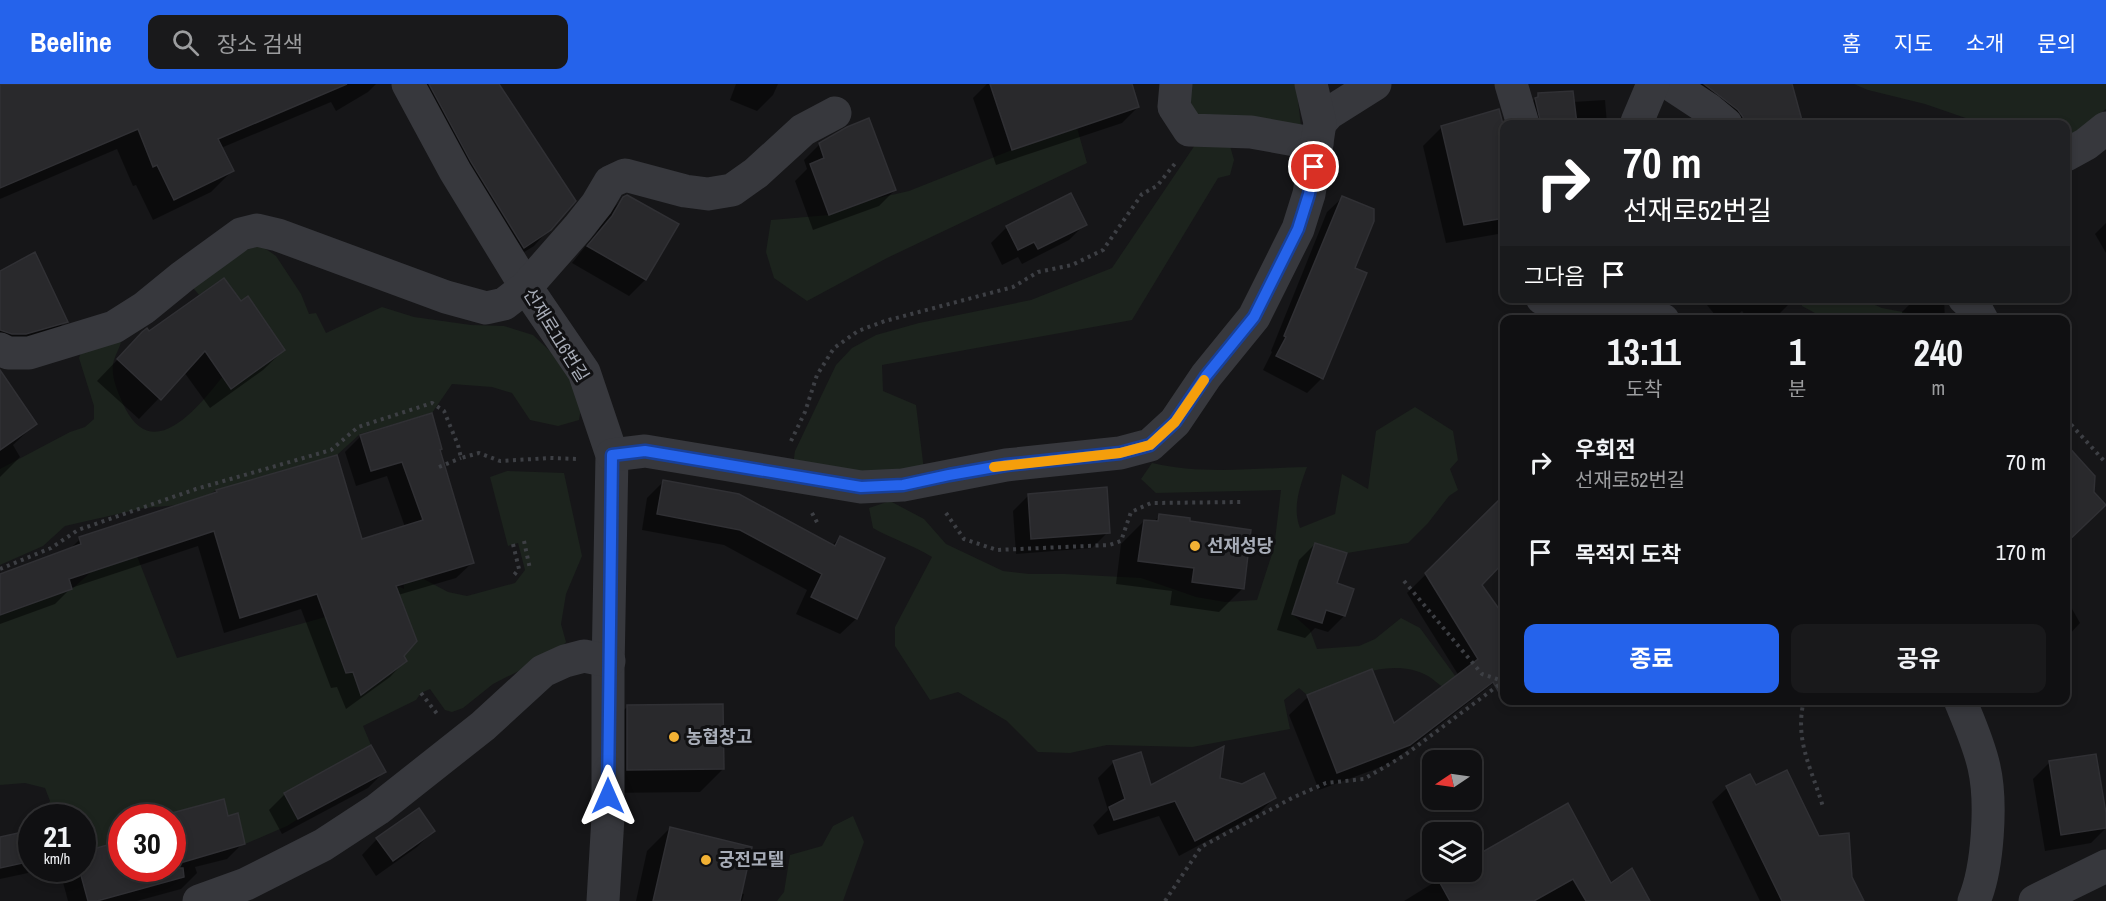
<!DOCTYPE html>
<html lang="ko">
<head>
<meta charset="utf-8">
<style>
	:root { --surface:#101012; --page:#19191b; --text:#f1f3f6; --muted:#9c9d9f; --line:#303032; --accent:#2563eb }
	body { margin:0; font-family:"Archivo Narrow","Noto Sans KR",sans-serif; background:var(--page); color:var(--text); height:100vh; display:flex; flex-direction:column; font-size:22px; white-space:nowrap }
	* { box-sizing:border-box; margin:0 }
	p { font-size:20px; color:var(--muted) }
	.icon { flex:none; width:33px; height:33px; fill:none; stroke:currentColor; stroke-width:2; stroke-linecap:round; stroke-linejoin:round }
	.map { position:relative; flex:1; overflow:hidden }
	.side { position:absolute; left:1500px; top:231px; width:570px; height:390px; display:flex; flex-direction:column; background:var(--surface); border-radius:12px; box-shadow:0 3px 9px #0003,0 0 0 2px var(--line) }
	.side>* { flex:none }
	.guide { position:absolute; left:1500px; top:36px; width:570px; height:183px; border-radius:12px; box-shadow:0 3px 9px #0003,0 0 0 2px var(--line); background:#202124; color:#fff; overflow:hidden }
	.needle { width:39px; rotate:257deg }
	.controls { position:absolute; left:1422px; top:666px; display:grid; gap:12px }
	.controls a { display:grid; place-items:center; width:60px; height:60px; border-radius:12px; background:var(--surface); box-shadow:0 3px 9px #0003,0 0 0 2px var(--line); font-size:30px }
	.speed { position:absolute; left:18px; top:720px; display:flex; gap:12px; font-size:30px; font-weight:700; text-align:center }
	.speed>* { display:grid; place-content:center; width:78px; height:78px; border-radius:50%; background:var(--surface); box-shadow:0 3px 9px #0003,0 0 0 2px var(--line); line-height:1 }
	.speed small { font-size:15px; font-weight:400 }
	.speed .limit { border:9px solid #d22; background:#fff; color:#111 }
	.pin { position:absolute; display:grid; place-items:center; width:51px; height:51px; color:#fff; margin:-26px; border:3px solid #fff; border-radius:50%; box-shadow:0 2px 6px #0007 }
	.me { position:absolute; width:66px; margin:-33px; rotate:0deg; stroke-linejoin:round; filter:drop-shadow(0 0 4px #0008) }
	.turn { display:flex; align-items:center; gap:21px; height:126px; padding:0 24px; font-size:27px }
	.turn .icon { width:78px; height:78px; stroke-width:2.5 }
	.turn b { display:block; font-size:42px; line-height:51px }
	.then { display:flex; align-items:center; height:57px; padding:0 24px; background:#0003; gap:12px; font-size:22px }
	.eta { display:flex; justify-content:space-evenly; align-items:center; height:102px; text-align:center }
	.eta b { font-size:36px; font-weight:700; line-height:42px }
	.button { display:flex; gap:12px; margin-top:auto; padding:12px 24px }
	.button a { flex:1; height:69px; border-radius:12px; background:var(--accent); color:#fff; font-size:24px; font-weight:700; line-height:69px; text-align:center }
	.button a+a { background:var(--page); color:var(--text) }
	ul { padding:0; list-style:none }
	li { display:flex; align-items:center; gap:18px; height:90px; padding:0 24px }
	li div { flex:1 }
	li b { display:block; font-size:22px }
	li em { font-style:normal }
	header { display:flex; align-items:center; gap:36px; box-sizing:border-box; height:84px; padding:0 30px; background:var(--accent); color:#fff }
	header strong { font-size:28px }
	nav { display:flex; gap:33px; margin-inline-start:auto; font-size:21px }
	.search { width:420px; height:54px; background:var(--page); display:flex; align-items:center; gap:15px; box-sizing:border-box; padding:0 21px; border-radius:12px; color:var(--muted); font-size:22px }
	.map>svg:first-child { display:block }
	.green { fill:#1c231d }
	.shadow { fill:#0007 }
	.building { fill:#29292c; stroke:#303034; stroke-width:1.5 }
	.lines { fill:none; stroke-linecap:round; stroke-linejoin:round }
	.path { stroke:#3d3f44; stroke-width:4; stroke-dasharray:3 4.5; stroke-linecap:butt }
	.minor { stroke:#37383d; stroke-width:33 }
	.route-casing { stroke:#184099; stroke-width:15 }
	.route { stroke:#2563eb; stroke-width:10 }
	.slow { stroke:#f59e0b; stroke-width:10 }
	.poi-dot { fill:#f2b134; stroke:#111113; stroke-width:2 }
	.labels { text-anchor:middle; stroke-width:6; stroke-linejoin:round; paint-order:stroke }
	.street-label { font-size:18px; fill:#a8adb8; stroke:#111113 }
	.poi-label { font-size:18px; font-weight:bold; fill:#a8adb8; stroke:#111113; text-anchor:start }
</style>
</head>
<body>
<header>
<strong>Beeline</strong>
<div class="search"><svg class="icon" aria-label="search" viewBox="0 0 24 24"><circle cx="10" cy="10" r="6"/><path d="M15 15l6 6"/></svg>장소 검색</div>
<nav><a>홈</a><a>지도</a><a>소개</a><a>문의</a></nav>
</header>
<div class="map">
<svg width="2106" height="817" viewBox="0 0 2106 817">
	<rect width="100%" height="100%" fill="#161618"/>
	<!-- green -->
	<g class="green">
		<path d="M1186,0H1296L1301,42L1195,32L1189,24Z"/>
		<path d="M1854,0H2106V25L2084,44L2066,54V40H1983L1925,20L1868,6Z"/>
		<path d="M1077,44L1087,79L887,174L807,217L774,194L766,168L771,136L829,131L874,115L909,107L1012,66Z"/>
		<path d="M1197,58L1230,62L1234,76L1230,91L1218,94L1132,236L882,281L883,307L916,321L924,386L871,394L793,381L795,367L836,281L852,264L876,251L919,239L1031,216L1112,184Z"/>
		<path d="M260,161L276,172L301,210L309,230L316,229L326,249L382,223L414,233L471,241L504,242L533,251L551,268L572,297L582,319L579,336L558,342L530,336L512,309L492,303L452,300L432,329L360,350L337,371L216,406L209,411L179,421L144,424L65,442L43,462L0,481V385L70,348L85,343L94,335V322L79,274L82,266L122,253C121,263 115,270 113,280C111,295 119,311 125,324C154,381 200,321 223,292L232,304L278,271L273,264L280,258L248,213L241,217L224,194L199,211L190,200L228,173Z"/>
		<path d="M1801,215H1861L1882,224L1908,229L1907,235H1826L1802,222Z"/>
		<path d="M1415,323L1453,347L1458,376L1450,385L1458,406L1449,412L1428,439L1408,459L1347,469L1315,459L1292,530L1310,546L1317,565L1359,562L1375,555L1401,534L1420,544L1456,593L1443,603C1438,600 1433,595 1428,592C1389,571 1344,597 1307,611L1299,604L1284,616L1290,645L1192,663L1107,661L1070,669L1038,668L1007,637L958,608L930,616L895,562V543L932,473C913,461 892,455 873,444L869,424L890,417L924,435L946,460L1003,487L1029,490H1065L1141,494L1196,513L1225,518L1257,516L1274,464L1281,406L1156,409L1141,395L1152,379C1202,391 1256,384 1307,383C1300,402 1292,424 1300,444L1335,430L1342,390L1368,405L1376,347Z"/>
		<path d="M507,387L564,389L582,472L566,510L561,540L566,558L560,566L493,600L463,624L452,628L445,626L430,605L421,609L416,616L363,642L371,661L284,709L298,735L287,742L245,760L238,729L228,732L223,715L193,723L197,740L187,725L168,730L165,733L122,734L121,757L83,768L82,734L42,733L50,717L45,704L25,699L0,701V531L72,505L91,488L137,472L177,574L322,534L400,503L404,505L403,484L448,508L467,512L515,499L525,486L518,459L508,462L490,393Z"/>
		<path d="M853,732L864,758L843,817H777L784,808L790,771L822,762L833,742Z"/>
	</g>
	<!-- shadow -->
	<g class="shadow">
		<path d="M0,0H376L368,8L336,27L331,18L221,64L232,87L211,108L153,136L136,101L133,102L117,65L0,115Z"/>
		<path d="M421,0H499L574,117L534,162L508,178Z"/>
		<path d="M736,0H778L773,11L757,27L730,16Z"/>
		<path d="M987,0H1130L1138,23L1122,39L996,81L973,14Z"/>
		<path d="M1667,0H1791L1802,40H1723Z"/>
		<path d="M1539,11L1573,18L1605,16L1607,40H1519L1520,30Z"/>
		<path d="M1442,43L1504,47V149L1446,159L1423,62Z"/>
		<path d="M820,60L895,106L879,122L813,146L795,97L807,85L804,76Z"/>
		<path d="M624,114L677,140L645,196L629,212L572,179L596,149L607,130Z"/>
		<path d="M1342,114L1353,185L1322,294L1307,309L1263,286L1272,268L1271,267L1327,128Z"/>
		<path d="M2106,139V169L2095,150Z"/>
		<path d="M1085,140L1069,156L1022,180L1018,173L1002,181L991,159L1007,143Z"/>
		<path d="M0,189L66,237L43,260L0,273Z"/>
		<path d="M1704,214H1795L1773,236H1749L1742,227L1732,236H1719L1703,216Z"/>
		<path d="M1916,214H1944L1945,236H1903L1902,228Z"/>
		<path d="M240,219L284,266L263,286L210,324L184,288L139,335L97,297L143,249L149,248Z"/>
		<path d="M0,302L35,340L13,361L20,373L0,393Z"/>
		<path d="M361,352L438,367L472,479L456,494L398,511L402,572L405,577L390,593L346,625L337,603L331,604L301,525L224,549L198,462L71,504L55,520L0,540V492L68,467L80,455L214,411L217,408L361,457L405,443L387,392L356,402L345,368Z"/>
		<path d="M2066,363L2093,393L2075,448L2066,449Z"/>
		<path d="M663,398L831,462L840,454L883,475L856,535L840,550L796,530L807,506L724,461L642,446L647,414Z"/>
		<path d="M1029,411L1108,448L1092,464L1016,470L1013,427Z"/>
		<path d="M1494,423L1504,434V476L1480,501L1504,534V541L1498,548L1504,556V591L1389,680L1319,706L1289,631L1308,613L1394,642L1459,592L1407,509Z"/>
		<path d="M1160,432L1242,505L1219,528L1170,521L1172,507L1116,500L1121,460L1144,437L1153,438Z"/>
		<path d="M1315,460L1344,532L1328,548L1315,544L1305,554L1277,546L1299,476Z"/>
		<path d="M2066,514L2080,539L2066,554Z"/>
		<path d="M627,623L723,685L700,708L604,709V646Z"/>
		<path d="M1114,678L1150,703L1218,695L1275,713L1259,729L1179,772L1159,732L1098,751L1093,741L1108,726L1098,694Z"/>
		<path d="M2049,679L2106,738V744L2091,759L2045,767L2033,695Z"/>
		<path d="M384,688L368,704L282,750L269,726L285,710Z"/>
		<path d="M1755,703L1818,753L1850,793L1863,817H1760L1712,718L1727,704Z"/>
		<path d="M1568,721L1610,802L1649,817H1404L1451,788H1472V776Z"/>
		<path d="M169,731L227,734L243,759L227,775L195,783L197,789L181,805L137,817H68L60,787L63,784H172V734H167Z"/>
		<path d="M670,744L740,809L744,810L742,817H636L647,767Z"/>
		<path d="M32,747L33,784L28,789L0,795V754Z"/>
		<path d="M433,747L417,763L376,792L362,771L377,755Z"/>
	</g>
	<!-- building -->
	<g class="building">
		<path d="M0,0H347L218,55L234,87L174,116L157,81L153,83L138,45L0,104Z"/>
		<path d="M429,0H499L576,117L551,146L524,164L471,78Z"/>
		<path d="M990,0H1132L1139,23L1012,66Z"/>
		<path d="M1704,0H1792L1803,40H1744L1743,33L1738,26Z"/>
		<path d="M1573,7L1577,40H1541L1535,14L1538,13V9Z"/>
		<path d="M1499,25L1504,44V134L1464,141L1441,42Z"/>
		<path d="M869,34L896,106L829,131L810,80L824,74L819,59L847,43Z"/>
		<path d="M1071,109L1087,141L1038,165L1034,158L1018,166L1006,142Z"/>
		<path d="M627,111L679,140L646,196L587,162L612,132L623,113Z"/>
		<path d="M1342,112L1374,125V137L1355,184L1367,189L1323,295L1276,272L1286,253L1284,252Z"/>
		<path d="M35,168L68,238L26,250H12L0,246V187Z"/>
		<path d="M224,194L241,217L248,212L285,266L231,305L205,267L161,316L117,275L142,248L147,244L149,247Z"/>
		<path d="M0,286L37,340L0,366Z"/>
		<path d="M432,329L442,365L440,366L474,479L396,502L417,557L404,572L407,577L361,611L353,588L346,589L317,510L240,534L214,447L69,495L72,505L0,531V490L81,460L79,453L217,408L216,406L337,371L362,455L423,436L402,378L371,387L360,351Z"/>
		<path d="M2066,360L2095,392L2094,408L2106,421L2066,459Z"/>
		<path d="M663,396L739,410L835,462L840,452L885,474L857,535L811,513L822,490L740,446L657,430Z"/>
		<path d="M1107,403L1110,449L1031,455L1028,410Z"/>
		<path d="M1504,411V478L1482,501L1504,532V617L1493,598L1410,661L1337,689L1307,611L1372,585L1394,639L1478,575L1425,489Z"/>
		<path d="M1159,430L1190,434V437L1251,446L1244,505L1192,498L1194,484L1138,477L1144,436L1158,437Z"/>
		<path d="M1315,459L1347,469L1337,499L1354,505L1345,532L1326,526L1322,539L1292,530Z"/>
		<path d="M723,620L724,685L627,686V621Z"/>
		<path d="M371,661L386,688L298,735L284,709Z"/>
		<path d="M1224,662L1220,694L1242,700L1264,689L1276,714L1195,757L1175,717L1114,736L1109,723L1125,715L1113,677L1141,668L1151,701Z"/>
		<path d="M2096,670L2106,729V744L2061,751L2049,677Z"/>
		<path d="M1787,686L1819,752L1849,749L1852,793L1864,817H1782L1726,702L1750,690L1756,701Z"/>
		<path d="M224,715L228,732L238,729L245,760L180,779L172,748V734H169L168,730Z"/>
		<path d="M1568,719L1611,799L1632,784L1650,817H1586L1573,795L1534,817H1450L1434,788H1472V774Z"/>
		<path d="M419,724L435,747L393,777L376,754Z"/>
		<path d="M670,743L752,763L740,817H653Z"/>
		<path d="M32,746V777L0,784V753Z"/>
		<path d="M122,757V784H183L184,793L97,817H88L79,784H82V768Z"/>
	</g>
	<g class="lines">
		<!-- path -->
		<g class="path">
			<path d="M2066,335L2106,379"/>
			<path d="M791,357L805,328L817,291L834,264L858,247L885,237L1013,203L1038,188L1072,181L1103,166L1142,110L1157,102L1177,77"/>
			<path d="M439,383L461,374"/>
			<path d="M812,429L818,440"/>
			<path d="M946,429L964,455L997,466L1109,461L1121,457L1131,428L1151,419L1243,418"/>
			<path d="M524,457L530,485"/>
			<path d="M513,460L519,485L514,491"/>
			<path d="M0,485L51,464L78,446L196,405L331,366L358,343L432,319L444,327L458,361L461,374L479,369L500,377L550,374L579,375"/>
			<path d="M1404,497L1482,590L1503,597"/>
			<path d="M421,609L438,631"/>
			<path d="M1804,616C1794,657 1812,685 1823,723"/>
			<path d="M1165,817L1201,763L1292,714L1326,699L1364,695L1405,671L1504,597"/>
		</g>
		<!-- minor -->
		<g class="minor">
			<path d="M408,0L455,87L526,203L584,288L612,371L608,586V733L603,817"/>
			<path d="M1176,0L1174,23L1189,46L1251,48L1317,60"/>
			<path d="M1511,0L1523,40"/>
			<path d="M1670,0L1708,25L1726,40"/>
			<path d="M1320,39L1329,29L1375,0"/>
			<path d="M1638,40L1637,38L1653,0"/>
			<path d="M2066,71L2086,60L2106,44"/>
			<path d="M1542,214C1581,231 1622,228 1663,236"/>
			<path d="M1964,214L1976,225L1982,236"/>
			<path d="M0,265L8,269H29L114,243L144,224L182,193L241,150L257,146L278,151L446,213L486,224L504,220L526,203L578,144L597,120L610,98L625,91L685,107L708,110L732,106L756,89L803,46L835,29"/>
			<path d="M612,371L645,367L861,403L903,401L1006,381L1120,369L1150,361L1175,338L1206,292L1254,233L1298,145L1309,110L1320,39L1311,0"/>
			<path d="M1960,616C1969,638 1979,660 1984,683C1992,718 1988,784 1974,817"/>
			<path d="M199,817L246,800L323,761L378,725L483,642L543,587L565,577L584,572L609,577"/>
			<path d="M2035,817L2106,782"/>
		</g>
	</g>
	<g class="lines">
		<!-- route casing -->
		<g class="route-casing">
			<path id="route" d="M608,712L612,371L645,367L861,403L903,401L949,391L1006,381L1120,369L1150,361L1175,338L1206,292L1254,233L1298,145L1309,110L1314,83"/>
		</g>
		<!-- route -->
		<use href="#route" class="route"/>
		<!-- slow -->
		<path class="slow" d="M994,383L1120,369L1150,361L1175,338L1204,296"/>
	</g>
	<!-- markers -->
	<g class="poi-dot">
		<circle cx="1195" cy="462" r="6"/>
		<circle cx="674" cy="653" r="6"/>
		<circle cx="706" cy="776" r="6"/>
	</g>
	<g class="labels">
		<!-- street labels -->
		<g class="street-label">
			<text transform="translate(556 251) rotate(58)" y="6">선재로116번길</text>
		</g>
		<!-- poi labels -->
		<g class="poi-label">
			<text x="1207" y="468">선재성당</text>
			<text x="686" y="659">농협창고</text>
			<text x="718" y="782">궁전모텔</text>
		</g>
	</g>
</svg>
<div class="controls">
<a><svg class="needle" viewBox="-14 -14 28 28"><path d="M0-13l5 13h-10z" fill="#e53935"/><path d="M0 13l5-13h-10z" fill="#9c9d9f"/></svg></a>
<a><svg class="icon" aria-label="layers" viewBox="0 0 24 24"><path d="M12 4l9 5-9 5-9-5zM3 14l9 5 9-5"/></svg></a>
</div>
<div class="speed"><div>21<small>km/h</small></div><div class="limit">30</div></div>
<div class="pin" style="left:1314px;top:83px;background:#d93025"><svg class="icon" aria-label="arrive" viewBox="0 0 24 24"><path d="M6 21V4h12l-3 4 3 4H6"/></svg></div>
<svg class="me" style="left:608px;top:712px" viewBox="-20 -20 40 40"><path d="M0-17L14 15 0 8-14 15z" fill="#2563eb" stroke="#fff" stroke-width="4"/></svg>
<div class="guide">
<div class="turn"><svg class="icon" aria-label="right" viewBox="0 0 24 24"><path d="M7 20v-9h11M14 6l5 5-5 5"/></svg><div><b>70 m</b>선재로52번길</div></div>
<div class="then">그다음<svg class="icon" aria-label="arrive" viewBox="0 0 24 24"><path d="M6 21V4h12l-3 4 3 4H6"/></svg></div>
</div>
<section class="side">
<div class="eta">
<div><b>13:11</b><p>도착</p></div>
<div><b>1</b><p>분</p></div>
<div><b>240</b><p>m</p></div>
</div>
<ul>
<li><svg class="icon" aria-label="right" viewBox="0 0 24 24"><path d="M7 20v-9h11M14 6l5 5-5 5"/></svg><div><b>우회전</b><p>선재로52번길</p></div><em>70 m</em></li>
<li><svg class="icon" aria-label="arrive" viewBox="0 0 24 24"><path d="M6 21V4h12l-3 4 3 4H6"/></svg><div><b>목적지 도착</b></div><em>170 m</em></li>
</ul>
<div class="button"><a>종료</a><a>공유</a></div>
</section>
</div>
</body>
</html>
